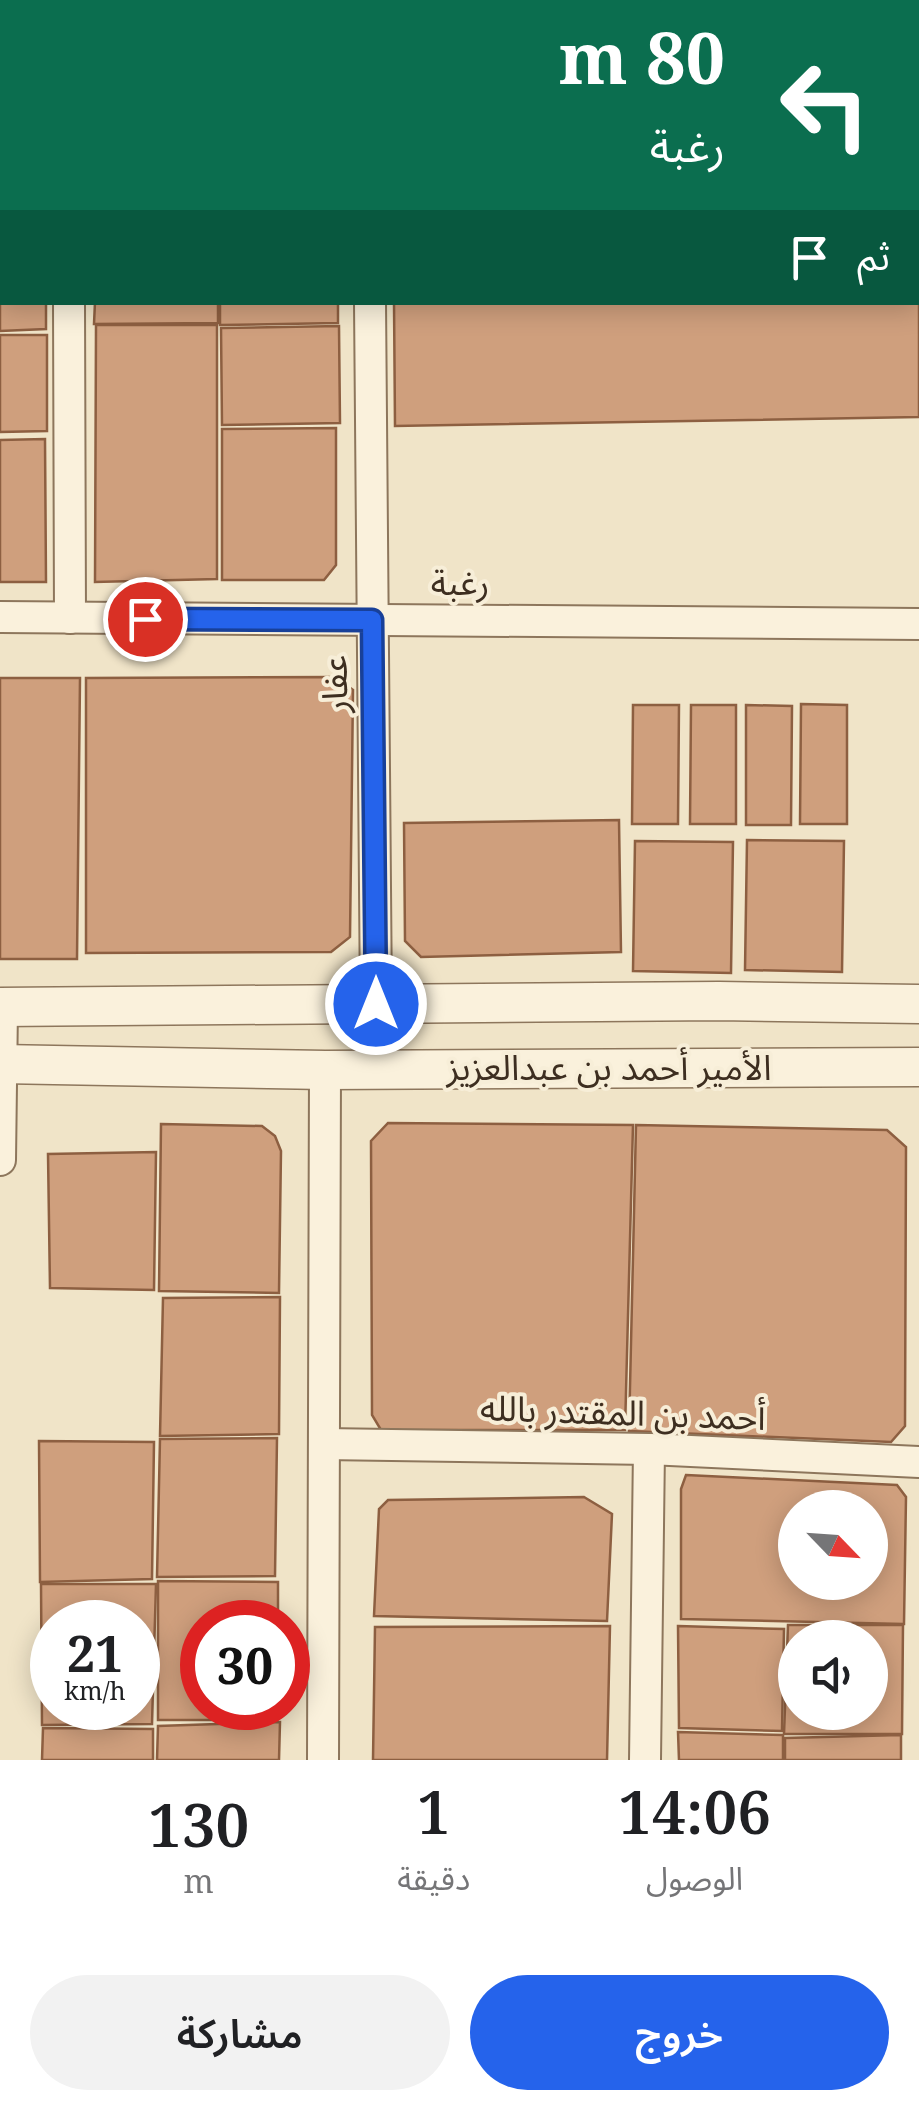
<!DOCTYPE html>
<html lang="ar">
<head>
<meta charset="utf-8">
<style>
	:root { --surface:#fff; --page:#f2f2f2; --text:#202124; --muted:#757577; --accent:#2563eb }
	body { margin:0; font-family:"Noto Serif","Noto Sans Arabic",serif; background:var(--page); color:var(--text); direction:rtl; height:100vh; display:flex; flex-direction:column; font-size:38px; white-space:nowrap }
	* { box-sizing:border-box; margin:0 }
	p { font-size:32px; color:var(--muted) }
	.icon { flex:none; width:55px; height:55px; fill:none; stroke:currentColor; stroke-width:2; stroke-linecap:round; stroke-linejoin:round }
	.map { position:relative; height:1760px; overflow:hidden; direction:ltr }
	.panel { display:flex; flex-direction:column; background:var(--surface); flex:1 }
	.panel>* { flex:none }
	.hud { position:absolute; left:0px; top:0px; width:920px; height:305px; box-shadow:0 5px 25px #0003; direction:rtl; background:#0b6e4f; color:#fff; overflow:hidden }
	.needle { width:65px; rotate:115deg }
	.controls { position:absolute; left:778px; top:1490px; display:grid; gap:20px }
	.controls a { display:grid; place-items:center; width:110px; height:110px; border-radius:50%; background:var(--surface); box-shadow:0 5px 25px #0003; font-size:50px }
	.speed { position:absolute; left:30px; top:1600px; display:flex; gap:20px; font-size:50px; font-weight:700; text-align:center }
	.speed>* { display:grid; place-content:center; width:130px; height:130px; border-radius:50%; background:var(--surface); box-shadow:0 5px 25px #0003; line-height:1 }
	.speed small { font-size:25px; font-weight:400 }
	.speed .limit { border:15px solid #d22; background:#fff; color:#111 }
	.pin { position:absolute; display:grid; place-items:center; width:85px; height:85px; color:#fff; margin:-42px; border:5px solid #fff; border-radius:50%; box-shadow:0 2px 10px #0007 }
	.me { position:absolute; width:110px; margin:-55px; rotate:0deg; stroke-linejoin:round; filter:drop-shadow(0 0 8px #0008) }
	.turn { display:flex; align-items:center; gap:35px; height:210px; padding:0 30px; font-size:45px }
	.turn .icon { width:130px; height:130px; stroke-width:2.5 }
	.turn b { display:block; font-size:70px; line-height:85px }
	.then { display:flex; align-items:center; height:95px; padding:0 30px; background:#0003; gap:20px; font-size:38px }
	.eta { display:flex; justify-content:space-evenly; align-items:center; height:170px; text-align:center }
	.eta b { font-size:60px; font-weight:600; line-height:70px }
	.action { display:flex; gap:20px; margin-top:auto; padding:20px 30px }
	.action a { flex:1; height:115px; border-radius:60px; background:var(--accent); color:#fff; font-size:40px; font-weight:600; line-height:115px; text-align:center }
	.action a+a { background:var(--page); color:var(--text) }
	.map>svg:first-child { display:block }
	.building { fill:#cf9f7d; stroke:#8d5f41; stroke-width:2.5; fill-rule:evenodd }
	.lines { fill:none; stroke-linecap:round; stroke-linejoin:round }
	.minor-casing { stroke:#8d765c; stroke-width:34 }
	.tertiary-casing { stroke:#8d765c; stroke-width:41 }
	.minor { stroke:#faf1dc; stroke-width:30 }
	.tertiary { stroke:#faf1dc; stroke-width:38 }
	.route-casing { stroke:#184099; stroke-width:25 }
	.route { stroke:#2563eb; stroke-width:18 }
	.labels { text-anchor:middle; stroke-width:8; stroke-linejoin:round; paint-order:stroke }
	.street-label { font-size:35px; fill:#3d2e20; stroke:#f7eed8 }
</style>
</head>
<body>
<div class="map">
<svg width="919" height="1760" viewBox="0 0 919 1760">
	<rect width="100%" height="100%" fill="#f0e4c8"/>
	<!-- building -->
	<g class="building">
		<path d="M0,0L43,2H2L0,125Z"/>
		<rect x="92" y="0" width="119" height="2"/>
		<rect x="216" y="0" width="117" height="2"/>
		<path d="M391,0H919V417L395,426L394,302H918V2Z"/>
		<path d="M0,234L2,302H46V329L0,331Z"/>
		<path d="M95,302H218V323L94,324Z"/>
		<path d="M220,302H338V323L220,325Z"/>
		<path d="M96,325H217V579L95,582Z"/>
		<path d="M339,326L340,423L222,425L221,328Z"/>
		<path d="M0,335H47V431L0,432Z"/>
		<path d="M336,428V565L324,580H222V429Z"/>
		<path d="M45,439L46,582H0V440Z"/>
		<path d="M335,677L353,690L350,937L331,952L86,953V678Z"/>
		<path d="M0,678H80L77,959H0Z"/>
		<path d="M801,704L847,705V824H800Z"/>
		<path d="M633,705H679L678,824H632Z"/>
		<path d="M691,705H736V824H690Z"/>
		<path d="M746,705L792,706L791,825H746Z"/>
		<path d="M619,820L621,952L421,957L405,941L404,823Z"/>
		<path d="M747,840L844,841L842,972L745,970Z"/>
		<path d="M635,841L733,842L731,973L633,971Z"/>
		<path d="M388,1123L633,1125L625,1430H381L372,1415L371,1141Z"/>
		<path d="M161,1124L262,1126L275,1136L281,1151L279,1293L159,1291Z"/>
		<path d="M636,1125L887,1130L906,1147L905,1426L891,1442L629,1431Z"/>
		<path d="M156,1152L154,1290L50,1288L48,1154Z"/>
		<path d="M280,1297L279,1434L160,1436L163,1298Z"/>
		<path d="M277,1438L275,1576L157,1577L160,1439Z"/>
		<path d="M39,1441L154,1442L152,1579L40,1582Z"/>
		<path d="M686,1475L897,1485L906,1497L904,1624L681,1619V1489ZM795,1508H870V1582H795Z"/>
		<path d="M584,1497L612,1514L607,1621L374,1616L379,1509L388,1500Z"/>
		<path d="M158,1581L278,1582V1622H202V1708H277V1720H158Z"/>
		<path d="M41,1584H156L152,1724L42,1725ZM52,1622H138V1708H52Z"/>
		<path d="M788,1625H903L902,1734H784ZM795,1638H870V1712H795Z"/>
		<path d="M610,1626L607,1760H373L375,1627Z"/>
		<path d="M678,1626L784,1629L782,1731L679,1728Z"/>
		<path d="M280,1722L279,1760H157L158,1726Z"/>
		<path d="M43,1728L153,1729V1760H42Z"/>
		<path d="M678,1732L783,1735V1760H679Z"/>
		<path d="M901,1735V1760H785V1738Z"/>
	</g>
	<g class="lines">
		<!-- minor casing -->
		<g class="minor-casing">
			<g id="minor">
				<path d="M68,0V2"/>
				<path d="M368,0V2"/>
				<path d="M69,302L70,618"/>
				<path d="M370,302L376,1004"/>
				<path d="M0,617L919,624"/>
				<path d="M0,1160L2,1007"/>
				<path d="M324,1444L649,1449L919,1462"/>
				<path d="M323,1760L325,1070"/>
				<path d="M645,1760L649,1449"/>
			</g>
		</g>
		<!-- tertiary casing -->
		<g class="tertiary-casing">
			<g id="tertiary">
				<path d="M0,1007L719,1001L919,1004"/>
				<path d="M0,1064L325,1070L919,1067"/>
			</g>
		</g>
		<!-- minor -->
		<use href="#minor" class="minor"/>
		<!-- tertiary -->
		<use href="#tertiary" class="tertiary"/>
	</g>
	<g class="lines">
		<!-- route casing -->
		<g class="route-casing">
			<path id="route" d="M145,619L372,620L376,1004"/>
		</g>
		<!-- route -->
		<use href="#route" class="route"/>
	</g>
	<g class="labels">
		<!-- street labels -->
		<g class="street-label">
			<text x="460" y="595">رغبة</text>
			<text transform="translate(335 684) rotate(-91)" y="12">عفار</text>
			<text x="609" y="1080">الأمير أحمد بن عبدالعزيز</text>
			<text transform="translate(623 1413) rotate(2)" y="12">أحمد بن المقتدر بالله</text>
		</g>
	</g>
</svg>
<div class="controls">
<a><svg class="needle" viewBox="-14 -14 28 28"><path d="M0-13l5 13h-10z" fill="#e53935"/><path d="M0 13l5-13h-10z" fill="#757577"/></svg></a>
<a><svg class="icon" aria-label="sound" viewBox="0 0 24 24"><path d="M4 9h4l5-4v14l-5-4H4zM17 9q2 3 0 6"/></svg></a>
</div>
<div class="speed"><div>21<small>km/h</small></div><div class="limit">30</div></div>
<div class="pin" style="left:145px;top:619px;background:#d93025"><svg class="icon" aria-label="arrive" viewBox="0 0 24 24"><path d="M6 21V4h12l-3 4 3 4H6"/></svg></div>
<svg class="me" style="left:376px;top:1004px" viewBox="-20 -20 40 40"><circle r="17" fill="#2563eb" stroke="#fff" stroke-width="3"/><path d="M0-11L8 9 0 5-8 9z" fill="#fff"/></svg>
<div class="hud">
<div class="turn"><svg class="icon" aria-label="left" viewBox="0 0 24 24"><path d="M17 20v-9H6M10 6l-5 5 5 5"/></svg><div><b>80 m</b>رغبة</div></div>
<div class="then">ثم<svg class="icon" aria-label="arrive" viewBox="0 0 24 24"><path d="M6 21V4h12l-3 4 3 4H6"/></svg></div>
</div>
</div>
<section class="panel">
<div class="eta">
<div><b>14:06</b><p>الوصول</p></div>
<div><b>1</b><p>دقيقة</p></div>
<div><b>130</b><p>m</p></div>
</div>
<div class="action"><a>خروج</a><a>مشاركة</a></div>
</section>
</body>
</html>
